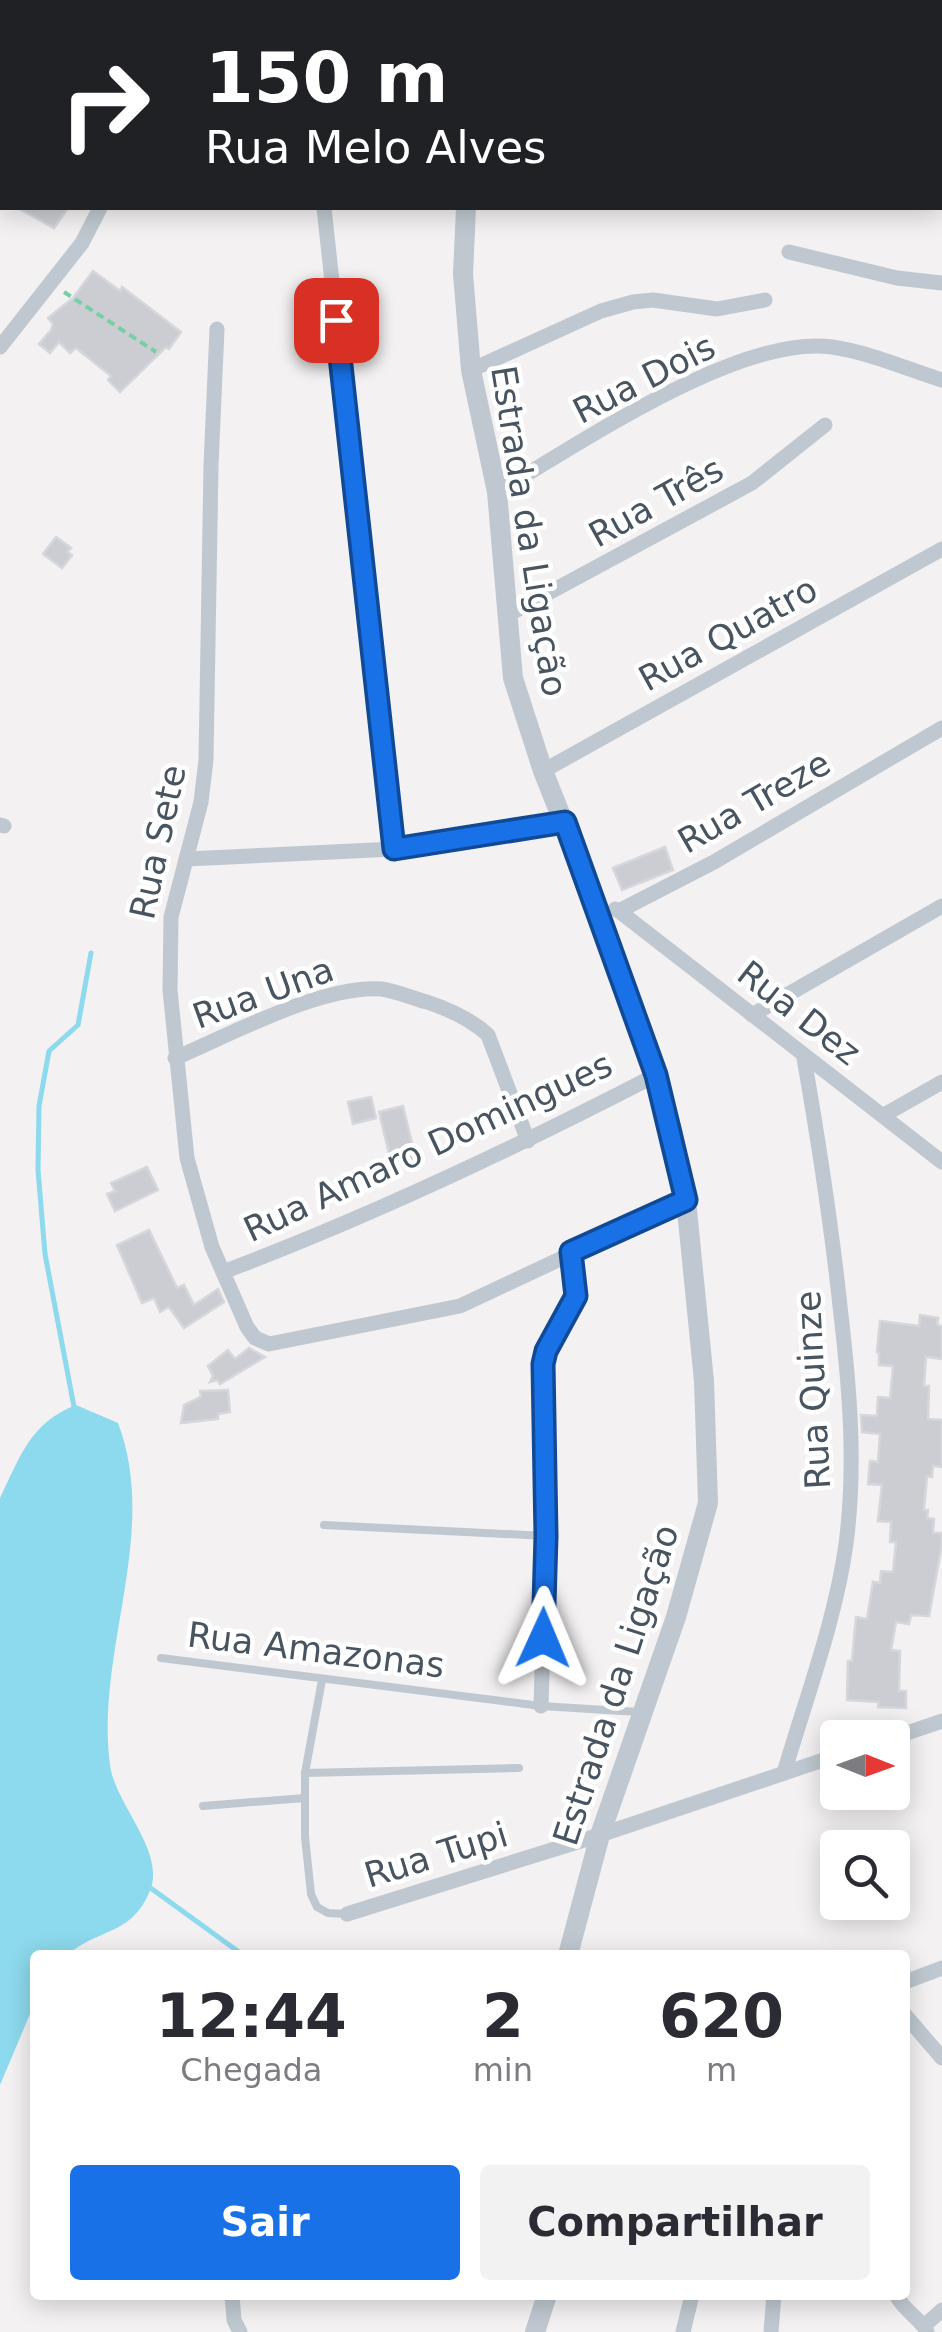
<!DOCTYPE html>
<html lang="pt">
<head>
<meta charset="utf-8">
<style>
	:root { --surface:#fff; --page:#f2f2f3; --text:#2b2b33; --muted:#7c7c81; --accent:#1871e6 }
	body { margin:0; font-family:"DejaVu Sans",sans-serif; background:var(--page); color:var(--text); height:100vh; display:flex; flex-direction:column; font-size:38px; white-space:nowrap }
	* { box-sizing:border-box; margin:0 }
	p { font-size:32px; color:var(--muted) }
	.icon { flex:none; width:55px; height:55px; fill:none; stroke:currentColor; stroke-width:2; stroke-linecap:round; stroke-linejoin:round }
	.map { position:relative; flex:1; overflow:hidden }
	.details { position:absolute; left:30px; top:1950px; width:880px; height:350px; display:flex; flex-direction:column; background:var(--surface); border-radius:10px; box-shadow:0 5px 25px #0003 }
	.details>* { flex:none }
	.banner { position:absolute; left:0px; top:0px; width:942px; height:210px; box-shadow:0 5px 25px #0003; background:#202124; color:#fff; overflow:hidden }
	.needle { width:65px; rotate:91deg }
	.tools { position:absolute; left:820px; top:1720px; display:grid; gap:20px }
	.tools a { display:grid; place-items:center; width:90px; height:90px; border-radius:10px; background:var(--surface); box-shadow:0 5px 25px #0003; font-size:50px }
	.pin { position:absolute; display:grid; place-items:center; width:85px; height:85px; color:#fff; margin:-42px; border-radius:20px; box-shadow:0 5px 15px #0006 }
	.me { position:absolute; width:110px; margin:-55px; rotate:1deg; stroke-linejoin:round; filter:drop-shadow(0 0 8px #0008) }
	.turn { display:flex; align-items:center; gap:35px; height:210px; padding:0 40px; font-size:45px }
	.turn .icon { width:130px; height:130px; stroke-width:2.5 }
	.turn b { display:block; font-size:70px; line-height:85px }
	.eta { display:flex; justify-content:space-evenly; align-items:center; height:170px; text-align:center }
	.eta b { font-size:60px; font-weight:600; line-height:70px }
	.cta { display:flex; gap:20px; margin-top:auto; padding:20px 40px }
	.cta a { flex:1; height:115px; border-radius:10px; background:var(--accent); color:#fff; font-size:40px; font-weight:600; line-height:115px; text-align:center }
	.cta a+a { background:var(--page); color:var(--text) }
	.map>svg:first-child { display:block }
	.water { fill:#8dd9ed }
	.lines { fill:none; stroke-linecap:round; stroke-linejoin:round }
	.stream { stroke:#8dd9ed; stroke-width:5 }
	.building { fill:#cbcdd3; stroke:#d5d7dc; stroke-width:2.5 }
	.path { stroke:#77cfa4; stroke-width:4; stroke-dasharray:8 5; stroke-linecap:butt }
	.service { stroke:#bfc8d0; stroke-width:8 }
	.minor { stroke:#bfc8d0; stroke-width:15 }
	.tertiary { stroke:#bfc8d0; stroke-width:20 }
	.route-casing { stroke:#104996; stroke-width:25 }
	.route { stroke:#1871e6; stroke-width:18 }
	.labels { text-anchor:middle; stroke-width:9; stroke-linejoin:round; paint-order:stroke }
	.street-label { font-size:35px; fill:#48545f; stroke:#fff }
</style>
</head>
<body>
<div class="map">
<svg width="942" height="2332" viewBox="0 0 942 2332">
	<rect width="100%" height="100%" fill="#f3f1f1"/>
	<!-- water -->
	<path class="water" d="M76,1405L118,1423C160,1534 95,1651 110,1765C115,1805 168,1853 149,1893C132,1931 108,1928 78,1947C73,1950 72,1953 66,1955C57,1957 44,1955 35,1955V2002L0,2085V1498C20,1457 30,1423 76,1405Z"/>
	<g class="lines">
		<!-- stream -->
		<g class="stream">
			<path d="M75,1412L45,1254L38,1170L39,1106L49,1051L78,1025L91,953"/>
			<path d="M152,1889L243,1955"/>
		</g>
	</g>
	<!-- building -->
	<g class="building">
		<path d="M18,208H68L54,228Z"/>
		<path d="M93,271L120,291L122,287L181,332L169,349L166,347L120,392L108,380L111,376L76,348L70,353L59,342L50,353L39,344L51,330L53,324L48,318L73,298Z"/>
		<path d="M56,537L71,548L67,552L72,555L62,568L43,554Z"/>
		<path d="M665,847L673,870L622,890L613,868Z"/>
		<path d="M371,1097L376,1118L353,1124L348,1102Z"/>
		<path d="M403,1106L416,1160L392,1166L379,1112Z"/>
		<path d="M147,1167L158,1190L115,1211L107,1194L115,1191L111,1183Z"/>
		<path d="M149,1230L177,1288L184,1285L194,1305L218,1289L224,1302L184,1328L169,1307L160,1312L154,1298L142,1303L117,1245Z"/>
		<path d="M920,1315L938,1318L937,1324L942,1327V1359L926,1357L924,1386H929L928,1419L942,1420V1467L933,1466L932,1477L927,1476L924,1510H928L927,1518L934,1519L933,1533H942V1544L929,1616L911,1615L909,1624L896,1622L891,1650L900,1651L899,1691H906V1708L878,1707L879,1702L847,1700L848,1661H852L856,1617L867,1619L873,1582L880,1583L881,1571L893,1572L896,1542H890L891,1522L878,1521L882,1485L868,1484L870,1461L878,1462L880,1434L862,1432L861,1415L877,1416L878,1397L890,1398L893,1366L879,1365V1352H877L880,1321L919,1326Z"/>
		<path d="M249,1348L265,1357L220,1384L217,1380L210,1382L213,1376L208,1366L228,1350L235,1359Z"/>
		<path d="M228,1390L230,1412L218,1414V1419L181,1423L184,1405L201,1397L200,1391Z"/>
	</g>
	<g class="lines">
		<!-- path -->
		<path class="path" d="M64,292L156,352"/>
		<!-- service -->
		<g class="service">
			<path d="M324,1525L546,1536"/>
			<path d="M161,1658L541,1706L638,1712"/>
			<path d="M322,1680L305,1773V1837L311,1894L317,1907L328,1913L347,1914"/>
			<path d="M305,1773L519,1768"/>
			<path d="M203,1806L305,1798"/>
		</g>
		<!-- minor -->
		<g class="minor">
			<path d="M108,0L109,2"/>
			<path d="M481,0L493,2"/>
			<path d="M378,2L382,0"/>
			<path d="M940,100L942,101"/>
			<path d="M324,208L394,849"/>
			<path d="M789,252L897,278L942,283"/>
			<path d="M217,329L211,465L206,760L201,802L171,917L170,990L187,1158L212,1247L247,1327L255,1338L269,1344L460,1306L686,1200"/>
			<path d="M0,347L82,243L100,208"/>
			<path d="M471,370L601,311L633,302L653,300L717,309L765,300"/>
			<path d="M497,492C578,445 739,334 832,347C868,352 907,369 942,380"/>
			<path d="M506,616L752,483L825,425"/>
			<path d="M543,771L942,549"/>
			<path d="M0,825L4,826"/>
			<path d="M186,859L394,849L565,822"/>
			<path d="M615,909L619,911L714,862L942,728"/>
			<path d="M619,911L942,1162"/>
			<path d="M752,1015L942,906"/>
			<path d="M175,1058C230,1035 323,984 382,989C396,991 412,998 427,1002C448,1009 472,1020 488,1035L528,1141"/>
			<path d="M884,1115L942,1082"/>
			<path d="M223,1272C372,1216 515,1148 656,1075"/>
			<path d="M541,1706L546,1536L543,1364L546,1351L576,1296L571,1252"/>
			<path d="M892,1738L942,1721"/>
			<path d="M784,1773C806,1698 835,1622 846,1544C856,1467 850,1392 841,1315C832,1229 819,1144 804,1058"/>
			<path d="M347,1914L600,1835L838,1755"/>
			<path d="M905,1982L942,1968"/>
			<path d="M905,2015L942,2058"/>
			<path d="M232,2295L234,2320L240,2332"/>
			<path d="M896,2295C905,2312 922,2320 927,2332"/>
			<path d="M925,2325L942,2310"/>
			<path d="M683,2332L692,2295"/>
			<path d="M771,2332L774,2295"/>
		</g>
		<!-- tertiary -->
		<g class="tertiary">
			<path d="M436,0L437,2"/>
			<path d="M466,208L463,274L471,370L497,492L513,678L543,771L594,899L656,1075L672,1130L686,1200L704,1381L708,1503L676,1617L600,1835L568,1955"/>
			<path d="M535,2332L547,2295"/>
		</g>
	</g>
	<g class="lines">
		<!-- route casing -->
		<g class="route-casing">
			<path id="route" d="M336,320L394,849L565,822L656,1075L686,1200L571,1252L576,1296L546,1351L543,1364L546,1536L543,1638"/>
		</g>
		<!-- route -->
		<use href="#route" class="route"/>
	</g>
	<g class="labels">
		<!-- street labels -->
		<g class="street-label">
			<text transform="translate(644 379) rotate(-27)" y="12">Rua Dois</text>
			<text transform="translate(656 502) rotate(-29)" y="12">Rua Três</text>
			<text transform="translate(529 531) rotate(81)" y="12">Estrada da Ligação</text>
			<text transform="translate(728 634) rotate(-29)" y="12">Rua Quatro</text>
			<text transform="translate(754 802) rotate(-30)" y="12">Rua Treze</text>
			<text transform="translate(158 842) rotate(-78)" y="12">Rua Sete</text>
			<text transform="translate(263 993) rotate(-20)" y="12">Rua Una</text>
			<text transform="translate(799 1013) rotate(38)" y="12">Rua Dez</text>
			<text transform="translate(428 1147) rotate(-25)" y="12">Rua Amaro Domingues</text>
			<text transform="translate(813 1390) rotate(-93)" y="12">Rua Quinze</text>
			<text transform="translate(316 1650) rotate(7)" y="12">Rua Amazonas</text>
			<text transform="translate(616 1685) rotate(-72)" y="12">Estrada da Ligação</text>
			<text transform="translate(436 1855) rotate(-17)" y="12">Rua Tupi</text>
		</g>
	</g>
</svg>
<div class="tools">
<a><svg class="needle" viewBox="-14 -14 28 28"><path d="M0-13l5 13h-10z" fill="#e53935"/><path d="M0 13l5-13h-10z" fill="#7c7c81"/></svg></a>
<a><svg class="icon" aria-label="search" viewBox="0 0 24 24"><circle cx="10" cy="10" r="6"/><path d="M15 15l6 6"/></svg></a>
</div>
<div class="pin" style="left:336px;top:320px;background:#d93025"><svg class="icon" aria-label="arrive" viewBox="0 0 24 24"><path d="M6 21V4h12l-3 4 3 4H6"/></svg></div>
<svg class="me" style="left:543px;top:1638px" viewBox="-20 -20 40 40"><path d="M0-17L14 15 0 8-14 15z" fill="#1871e6" stroke="#fff" stroke-width="4"/></svg>
<div class="banner">
<div class="turn"><svg class="icon" aria-label="right" viewBox="0 0 24 24"><path d="M7 20v-9h11M14 6l5 5-5 5"/></svg><div><b>150 m</b>Rua Melo Alves</div></div>
</div>
<section class="details">
<div class="eta">
<div><b>12:44</b><p>Chegada</p></div>
<div><b>2</b><p>min</p></div>
<div><b>620</b><p>m</p></div>
</div>
<div class="cta"><a>Sair</a><a>Compartilhar</a></div>
</section>
</div>
</body>
</html>
